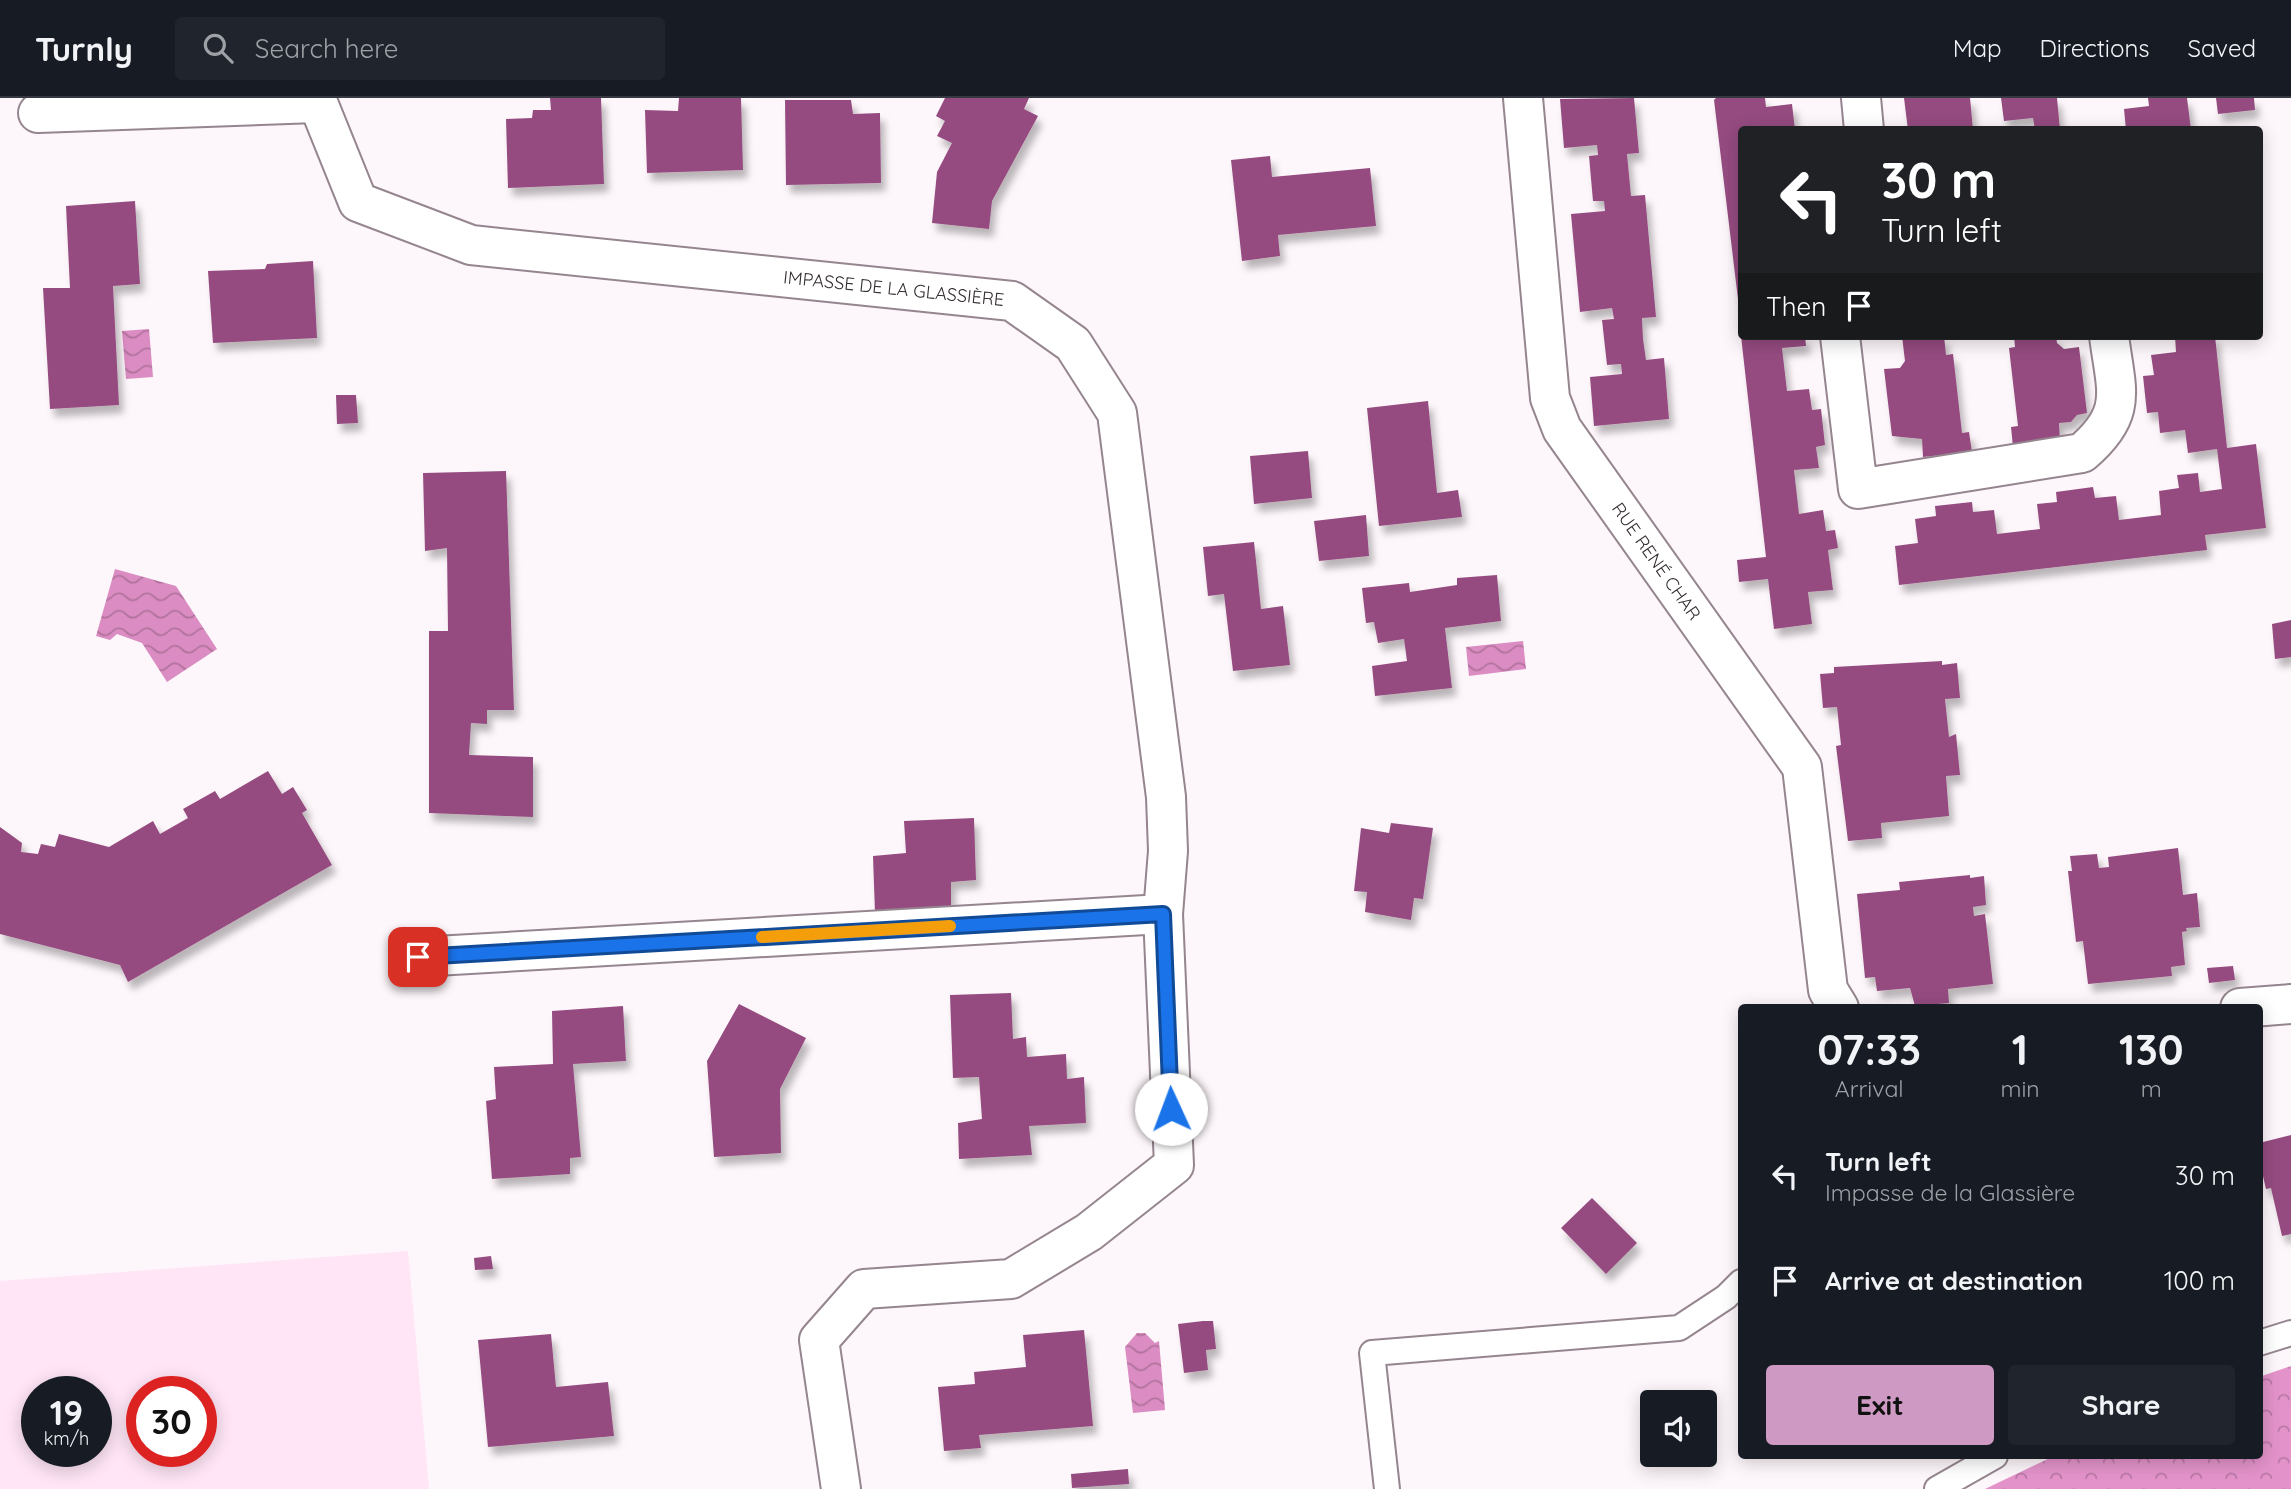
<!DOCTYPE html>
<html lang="en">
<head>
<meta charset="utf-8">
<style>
	:root { --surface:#171b24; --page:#20242c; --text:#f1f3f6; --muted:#9ea1a6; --line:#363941; --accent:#ce9ac4 }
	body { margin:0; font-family:Quicksand,sans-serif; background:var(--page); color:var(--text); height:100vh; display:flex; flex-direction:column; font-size:26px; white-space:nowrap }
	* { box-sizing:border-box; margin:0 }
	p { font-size:23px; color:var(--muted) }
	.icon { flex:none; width:38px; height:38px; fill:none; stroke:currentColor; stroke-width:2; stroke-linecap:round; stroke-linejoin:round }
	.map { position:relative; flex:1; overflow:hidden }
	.details { position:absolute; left:1738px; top:906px; width:525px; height:455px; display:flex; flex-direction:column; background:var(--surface); border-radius:7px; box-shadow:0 4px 18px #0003 }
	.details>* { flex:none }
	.hud { position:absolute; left:1738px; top:28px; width:525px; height:214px; border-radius:7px; box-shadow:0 4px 18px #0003; background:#202124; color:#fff; overflow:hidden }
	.fabs { position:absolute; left:1640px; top:1292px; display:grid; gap:14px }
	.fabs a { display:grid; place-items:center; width:77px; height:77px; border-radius:7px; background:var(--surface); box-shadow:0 4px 18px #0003; font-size:35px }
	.speed { position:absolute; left:21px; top:1278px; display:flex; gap:14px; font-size:35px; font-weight:700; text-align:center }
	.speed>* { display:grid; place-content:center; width:91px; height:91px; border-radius:50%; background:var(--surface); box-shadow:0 4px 18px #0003; line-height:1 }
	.speed small { font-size:18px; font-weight:400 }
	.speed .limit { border:10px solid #d22; background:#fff; color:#111 }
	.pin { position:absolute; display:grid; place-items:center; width:60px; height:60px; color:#fff; margin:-30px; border-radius:14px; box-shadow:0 4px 10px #0006 }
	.me { position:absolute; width:77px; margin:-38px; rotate:358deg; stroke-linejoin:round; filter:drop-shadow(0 0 5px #0008) }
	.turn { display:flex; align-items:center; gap:24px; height:147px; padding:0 28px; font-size:32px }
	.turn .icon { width:91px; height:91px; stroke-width:2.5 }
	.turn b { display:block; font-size:49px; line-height:60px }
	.then { display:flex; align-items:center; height:66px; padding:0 28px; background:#0003; gap:14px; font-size:26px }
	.eta { display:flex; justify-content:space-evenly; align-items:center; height:119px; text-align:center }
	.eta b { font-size:42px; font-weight:800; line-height:49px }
	.action { display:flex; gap:14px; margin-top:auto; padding:14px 28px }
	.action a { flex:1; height:80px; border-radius:7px; background:var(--accent); color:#111; font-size:28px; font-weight:800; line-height:80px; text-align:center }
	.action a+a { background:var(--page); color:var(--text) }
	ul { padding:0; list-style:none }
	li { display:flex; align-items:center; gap:21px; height:105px; padding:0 28px }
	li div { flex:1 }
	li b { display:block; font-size:26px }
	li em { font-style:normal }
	header { display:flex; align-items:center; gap:42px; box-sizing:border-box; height:98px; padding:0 35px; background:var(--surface); border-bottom:2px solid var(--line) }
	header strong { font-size:33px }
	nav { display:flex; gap:38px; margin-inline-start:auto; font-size:24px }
	.search { width:490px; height:63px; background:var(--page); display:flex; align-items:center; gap:18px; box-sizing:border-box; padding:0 24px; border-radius:7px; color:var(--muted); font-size:26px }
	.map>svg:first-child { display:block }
	.built { fill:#ffe5f6; fill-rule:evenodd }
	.forest { fill:url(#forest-crowns) }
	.water { fill:url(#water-waves) }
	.building { fill:#954c80; filter:url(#shadow) }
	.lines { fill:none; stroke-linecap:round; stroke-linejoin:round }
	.lane-casing { stroke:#95858f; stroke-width:28 }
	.street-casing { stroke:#95858f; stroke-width:42 }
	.lane { stroke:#fff; stroke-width:24 }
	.street { stroke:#fff; stroke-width:38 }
	.route-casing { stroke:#114b97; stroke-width:18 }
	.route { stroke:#1a73e8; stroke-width:12 }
	.slow { stroke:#f59e0b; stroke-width:12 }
	.labels { text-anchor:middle; stroke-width:7; stroke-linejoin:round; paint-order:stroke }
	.street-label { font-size:18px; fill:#342d31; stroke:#fdf6fa }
</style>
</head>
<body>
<header>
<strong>Turnly</strong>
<div class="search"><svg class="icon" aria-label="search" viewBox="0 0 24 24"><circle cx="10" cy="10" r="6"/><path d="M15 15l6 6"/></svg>Search here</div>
<nav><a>Map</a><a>Directions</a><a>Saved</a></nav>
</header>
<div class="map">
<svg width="2291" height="1391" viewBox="0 0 2291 1391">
	<defs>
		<pattern id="forest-crowns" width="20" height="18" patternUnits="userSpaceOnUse" patternTransform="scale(1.75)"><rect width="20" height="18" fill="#e393ca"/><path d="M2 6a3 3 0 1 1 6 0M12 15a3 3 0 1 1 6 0" fill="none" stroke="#b978a5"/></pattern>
		<pattern id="water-waves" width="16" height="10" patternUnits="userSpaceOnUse" patternTransform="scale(1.75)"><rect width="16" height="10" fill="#db8cc2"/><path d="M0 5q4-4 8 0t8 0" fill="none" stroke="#b2739e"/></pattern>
		<filter id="shadow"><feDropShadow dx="4.5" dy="8" stdDeviation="3.5" flood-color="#0004"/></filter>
	</defs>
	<rect width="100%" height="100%" fill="#fdf6fa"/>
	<!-- built -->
	<path class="built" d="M408,1153L429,1391H0V1183ZM37,1293H96V1353H37ZM142,1293H201V1353H142Z"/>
	<!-- forest -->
	<path class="forest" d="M2291,1268V1391H1985L2054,1358H2259V1279Z"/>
	<!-- water -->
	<g class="water">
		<path d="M149,231L153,279L126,281L122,233Z"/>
		<path d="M115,471L176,488L217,551L167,584L142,545L117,536L110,542L96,538Z"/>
		<path d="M1523,543L1526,571L1469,578L1466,549Z"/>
		<path d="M1137,1235H1145L1155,1245L1159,1243L1165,1312L1133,1315L1125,1249Z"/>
	</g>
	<!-- building -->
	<g class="building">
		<path d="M550,0H601L604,86L508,90L506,21L532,20L533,12H551Z"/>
		<path d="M679,0H741L743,72L647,75L645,12L678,13Z"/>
		<path d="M945,0H1029L1024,11L1038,18L992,103L989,131L932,125L937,74L952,45L937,38L945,23L936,18Z"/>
		<path d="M1634,0L1639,55L1627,56L1631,98L1645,97L1656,219L1642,220L1643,241L1646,262L1664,260L1669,321L1594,328L1590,279L1622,276L1621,266L1607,267L1602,222L1614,221L1612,210L1580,214L1571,116L1605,113L1604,103H1593L1589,58L1598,57L1597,47L1564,50L1560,1Z"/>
		<path d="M1716,0H1765L1766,9L1792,6L1795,32H1741V226L1714,2Z"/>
		<path d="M1904,0H1970L1973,32H1908Z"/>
		<path d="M2001,0H2057L2060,32H2035L2033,20L2004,23Z"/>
		<path d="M2148,0H2187L2191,32H2126L2124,11L2149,8Z"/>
		<path d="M2216,0H2254L2255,12L2218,16Z"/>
		<path d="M785,2H851L853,16L880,15L881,85L786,87Z"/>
		<path d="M1270,58L1272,79L1370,70L1376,128L1278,137L1280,158L1242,163L1231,62Z"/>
		<path d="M135,103L140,186L113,188L119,307L50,311L43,190H70L66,108Z"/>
		<path d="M313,163L317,240L213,245L208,173L265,171L267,166Z"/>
		<path d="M1741,238H1805L1806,248L1782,250L1787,293L1809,291L1812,312L1821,311L1825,347L1816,349L1819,370L1794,372L1799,416L1823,412L1826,433L1835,432L1838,450L1828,452L1833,492L1808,494L1812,526L1774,531L1768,481L1739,484L1737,462L1766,459Z"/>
		<path d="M1902,238H1944L1946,257L1953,256L1962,335L1969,334L1972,354L1923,359L1922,341L1892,338L1884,271L1900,270L1905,263Z"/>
		<path d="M2014,238H2056L2057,245L2064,251L2079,249L2087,315L2077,317L2071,324L2059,325L2060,343L2013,349L2011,329L2018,328L2009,250L2015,249Z"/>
		<path d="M2175,238H2215L2227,350L2256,346L2266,430L2205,437L2207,452L1899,487L1895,448L1918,445L1915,421L1936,418L1935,408L1972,404L1973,414L1994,412L1997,436L2040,431L2037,406L2057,404L2056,394L2093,389L2095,400L2116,398L2119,422L2161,417L2159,393L2179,390L2177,377L2198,375L2200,394L2222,391L2217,351L2188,355L2185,332L2160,335L2158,314L2147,315L2143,278L2154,277L2151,257L2176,254Z"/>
		<path d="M336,297H356L358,325L337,326Z"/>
		<path d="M1428,303L1437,395L1458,392L1462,419L1379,428L1367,310Z"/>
		<path d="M1308,353L1312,400L1254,406L1250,358Z"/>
		<path d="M506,373L514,612H487V626L471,625L469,657L533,659V719L429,715V533H448L447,450L425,453L423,375Z"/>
		<path d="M1366,417L1369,458L1319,463L1314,423Z"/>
		<path d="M1254,444L1261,511L1283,508L1290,567L1233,573L1224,496L1208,498L1203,449Z"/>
		<path d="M1497,477L1501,523L1445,530L1452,590L1375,598L1372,568L1407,563L1404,541L1378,545L1374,524L1366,525L1362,490L1409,485L1410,494L1457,487V480Z"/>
		<path d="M2291,522V559L2275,561L2272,526Z"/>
		<path d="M1942,563V567L1957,565L1960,600L1945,601L1949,639L1956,636L1960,677L1946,678L1949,718L1881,725L1882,740L1848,743L1836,648L1841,647L1837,609L1823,610L1820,576L1834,575V569Z"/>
		<path d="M268,673L282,696L293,689L307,712L302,715L332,767L128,884L120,867L0,836V729L22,745L21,754L38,756L41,746L55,749L59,736L109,749L153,723L160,736L188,720L183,711L215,693L220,701Z"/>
		<path d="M974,720L976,782L951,784V810L875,815L873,758L906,755L904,723Z"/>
		<path d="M1391,725L1433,730L1423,801L1414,800L1411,822L1365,814L1367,794L1354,793L1361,730L1389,735Z"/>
		<path d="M2178,750L2183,797L2197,795L2200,829L2186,830L2187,833L2182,834L2185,867L2171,869L2172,878L2088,886L2083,843L2076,844L2068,773H2072L2070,758L2097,756L2099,770L2109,769L2108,759Z"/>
		<path d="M1970,777V780L1984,778L1986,807L1973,809L1974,818L1985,816L1993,886L1948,891L1949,905L1915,908L1910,890L1877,893L1875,879L1865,880L1857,796L1900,792L1899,784Z"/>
		<path d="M2233,868L2235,882L2209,885L2207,870Z"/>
		<path d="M1011,895L1013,941L1026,939L1027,959L1066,956L1067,981L1084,979L1086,1025L1029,1028L1032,1057L959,1061L958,1025L982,1021L979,979L953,980L950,897Z"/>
		<path d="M739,906L806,940L780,991L781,1055L714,1059L707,963Z"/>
		<path d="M623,908L626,963L573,966L581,1059L570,1060V1076L492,1081L486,1003L496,1001L494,969L553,966L552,913Z"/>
		<path d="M2291,1037V1136L2282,1138L2271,1090L2266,1091L2259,1061V1045Z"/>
		<path d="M1592,1100L1637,1145L1606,1176L1561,1130Z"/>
		<path d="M491,1158L493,1171L475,1172L474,1160Z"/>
		<path d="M1203,1223H1213L1216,1251L1206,1252L1208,1272L1184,1275L1178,1226Z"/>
		<path d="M1084,1232L1093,1328L979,1337L981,1350L944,1353L938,1289L975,1286L974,1274L1026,1269L1023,1237Z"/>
		<path d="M551,1236L556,1289L608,1284L614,1338L488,1349L478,1242Z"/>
		<path d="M1128,1371L1129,1386L1072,1390L1071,1376Z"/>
	</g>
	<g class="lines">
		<!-- lane casing -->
		<g class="lane-casing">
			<g id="lane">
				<path d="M2259,1245L2291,1235"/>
				<path d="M1387,1391L1372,1255L1679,1230L1726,1199L1741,1184"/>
				<path d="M1937,1391L1995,1358"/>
			</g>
		</g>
		<!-- street casing -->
		<g class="street-casing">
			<g id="street">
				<path id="s1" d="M316,0L358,104L471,147L1012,203L1073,246L1117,315L1166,699L1168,753L1163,816L1174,1067L1089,1134L1011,1181L864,1191L819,1242L841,1391"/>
				<path id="s2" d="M1523,0L1550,300L1562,331L1802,669L1828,892L1839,910"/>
				<path d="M1861,0L1864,32"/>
				<path d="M38,15L316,5"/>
				<path d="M1840,238L1858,391L2082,355C2129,315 2116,293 2109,238"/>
				<path d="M418,859L1163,816"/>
				<path d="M2240,910L2291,906"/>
			</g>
		</g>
		<!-- lane -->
		<use href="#lane" class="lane"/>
		<!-- street -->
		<use href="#street" class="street"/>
	</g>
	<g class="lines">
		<!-- route casing -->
		<g class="route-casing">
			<path id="route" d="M418,859L1163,816L1171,1011"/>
		</g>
		<!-- route -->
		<use href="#route" class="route"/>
		<!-- slow -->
		<path class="slow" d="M762,839L950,828"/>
	</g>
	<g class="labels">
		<!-- street labels -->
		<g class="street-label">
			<text dy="6" stroke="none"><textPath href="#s1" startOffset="658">IMPASSE DE LA GLASSIÈRE</textPath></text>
			<text dy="6" stroke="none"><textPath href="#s2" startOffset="497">RUE RENÉ CHAR</textPath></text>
		</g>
	</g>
</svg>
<div class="fabs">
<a><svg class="icon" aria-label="sound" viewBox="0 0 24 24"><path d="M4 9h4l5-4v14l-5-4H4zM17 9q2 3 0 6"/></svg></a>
</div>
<div class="speed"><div>19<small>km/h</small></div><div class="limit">30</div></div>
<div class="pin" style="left:418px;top:859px;background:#d93025"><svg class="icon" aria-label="arrive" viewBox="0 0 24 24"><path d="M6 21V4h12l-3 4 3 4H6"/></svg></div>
<svg class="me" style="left:1171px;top:1011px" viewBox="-20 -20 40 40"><circle r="19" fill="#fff"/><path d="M0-13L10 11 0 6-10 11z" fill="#1a73e8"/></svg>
<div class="hud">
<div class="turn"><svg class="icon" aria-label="left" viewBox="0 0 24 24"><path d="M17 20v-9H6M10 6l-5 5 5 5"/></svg><div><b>30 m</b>Turn left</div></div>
<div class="then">Then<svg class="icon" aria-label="arrive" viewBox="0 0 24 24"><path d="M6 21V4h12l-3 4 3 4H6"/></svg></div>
</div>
<section class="details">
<div class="eta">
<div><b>07:33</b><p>Arrival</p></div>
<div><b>1</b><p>min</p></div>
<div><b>130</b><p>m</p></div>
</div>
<ul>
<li><svg class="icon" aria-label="left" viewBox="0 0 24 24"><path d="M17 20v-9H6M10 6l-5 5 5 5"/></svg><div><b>Turn left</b><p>Impasse de la Glassière</p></div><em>30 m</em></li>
<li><svg class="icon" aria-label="arrive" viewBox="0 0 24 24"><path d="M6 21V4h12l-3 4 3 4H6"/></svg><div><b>Arrive at destination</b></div><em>100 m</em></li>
</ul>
<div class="action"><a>Exit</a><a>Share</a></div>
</section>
</div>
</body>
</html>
